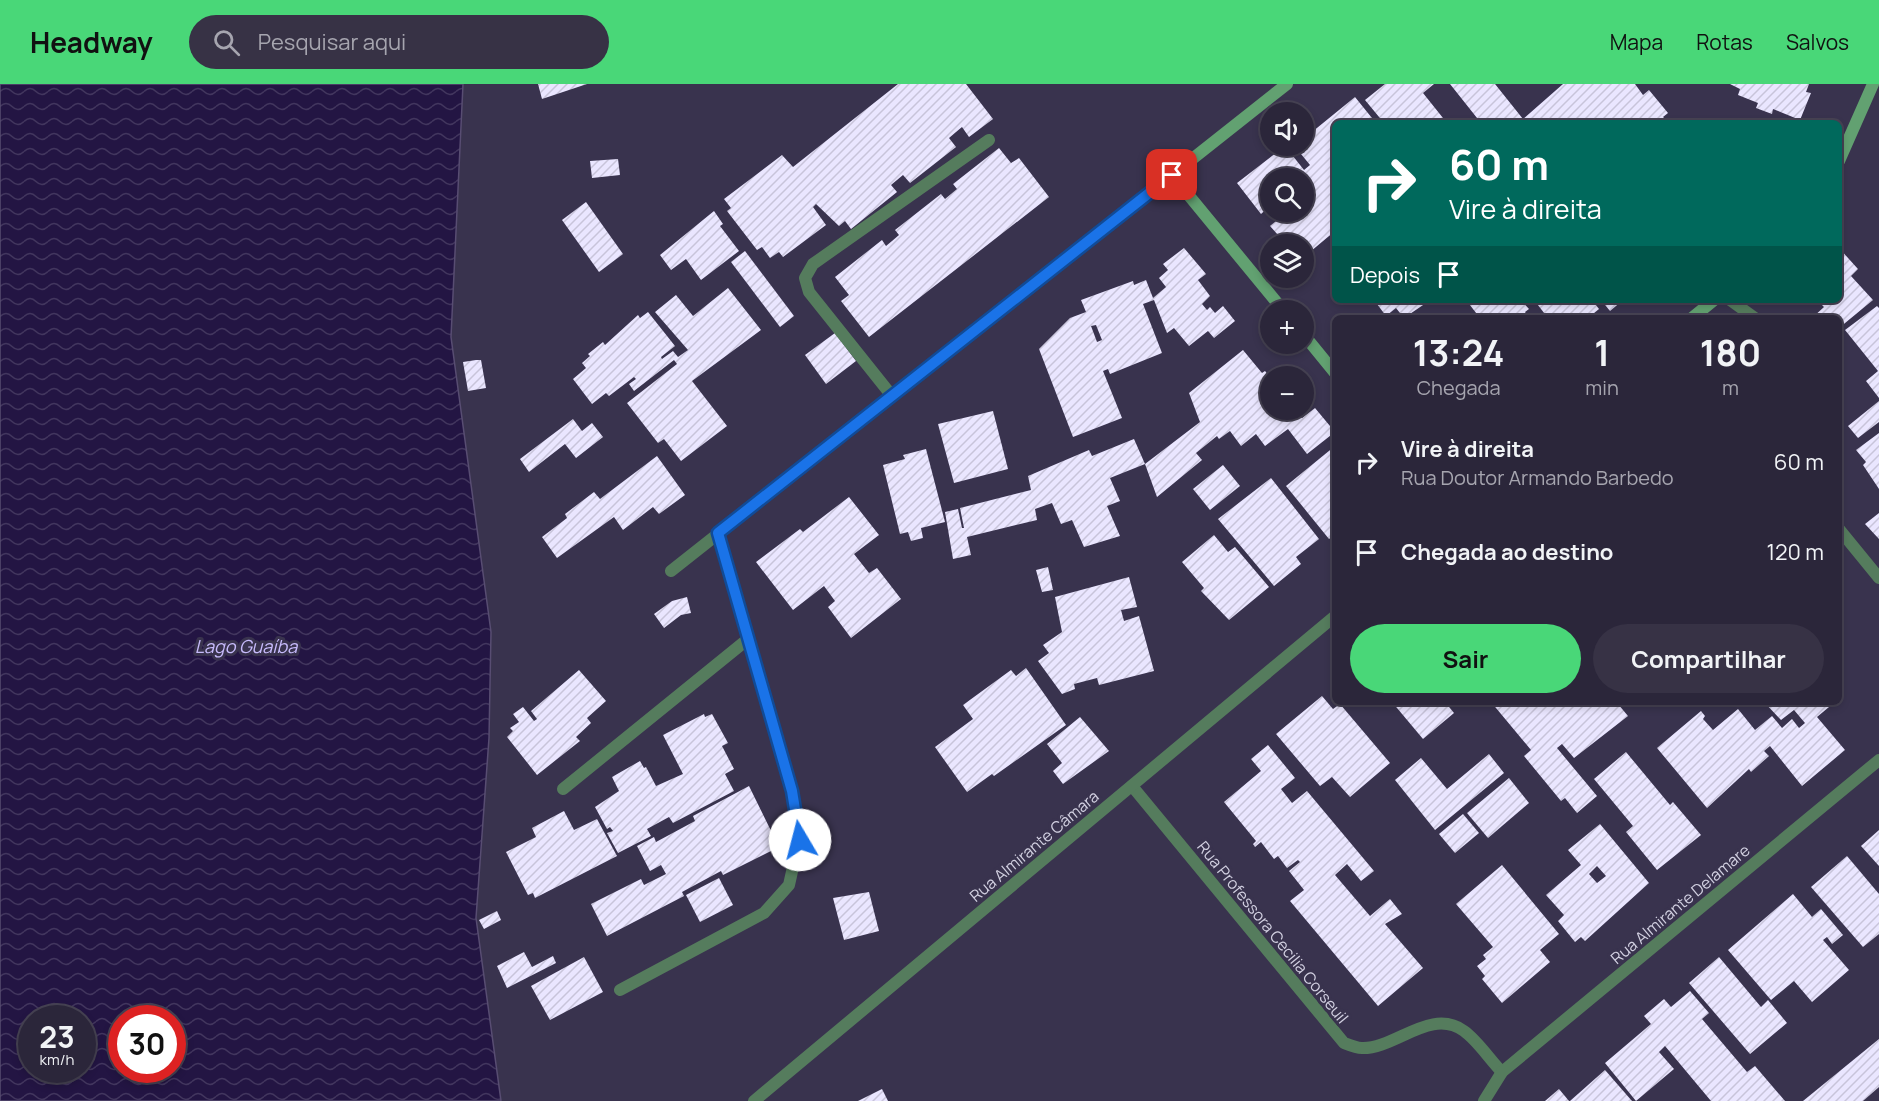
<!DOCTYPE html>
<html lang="pt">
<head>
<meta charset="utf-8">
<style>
	:root { --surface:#2b263a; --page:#373245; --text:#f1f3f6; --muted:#a6a5af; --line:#474354; --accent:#49d778 }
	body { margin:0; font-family:Manrope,sans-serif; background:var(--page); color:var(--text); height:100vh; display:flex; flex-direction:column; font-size:22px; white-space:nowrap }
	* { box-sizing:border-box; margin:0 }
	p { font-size:20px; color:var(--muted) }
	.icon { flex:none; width:33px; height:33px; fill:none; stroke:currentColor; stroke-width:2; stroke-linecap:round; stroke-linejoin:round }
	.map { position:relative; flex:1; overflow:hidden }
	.drawer { position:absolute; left:1332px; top:231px; width:510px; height:390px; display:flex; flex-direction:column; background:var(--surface); border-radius:9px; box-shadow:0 3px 9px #0003,0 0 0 2px var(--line) }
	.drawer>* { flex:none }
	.top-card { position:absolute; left:1332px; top:36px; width:510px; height:183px; border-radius:9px; box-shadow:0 3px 9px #0003,0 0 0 2px var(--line); background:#00695c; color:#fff; overflow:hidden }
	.tools { position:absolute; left:1260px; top:18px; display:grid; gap:12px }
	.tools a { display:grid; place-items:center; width:54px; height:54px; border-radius:50%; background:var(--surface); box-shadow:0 3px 9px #0003,0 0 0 2px var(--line); font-size:30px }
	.speed { position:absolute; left:18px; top:921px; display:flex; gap:12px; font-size:30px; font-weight:700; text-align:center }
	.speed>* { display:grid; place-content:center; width:78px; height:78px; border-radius:50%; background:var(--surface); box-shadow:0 3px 9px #0003,0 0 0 2px var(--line); line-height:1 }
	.speed small { font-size:15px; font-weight:400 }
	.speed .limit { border:9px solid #d22; background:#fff; color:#111 }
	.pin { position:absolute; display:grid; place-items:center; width:51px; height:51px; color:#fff; margin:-26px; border-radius:12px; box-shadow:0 3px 9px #0006 }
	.me { position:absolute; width:66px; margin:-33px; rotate:352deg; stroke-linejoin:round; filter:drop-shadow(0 0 4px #0008) }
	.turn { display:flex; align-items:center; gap:21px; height:126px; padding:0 18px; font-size:27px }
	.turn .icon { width:78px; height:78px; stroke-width:2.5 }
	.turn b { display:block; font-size:42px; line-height:51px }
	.then { display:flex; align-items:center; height:57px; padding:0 18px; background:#0003; gap:12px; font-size:22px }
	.eta { display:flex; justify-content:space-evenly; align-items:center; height:102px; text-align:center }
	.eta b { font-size:36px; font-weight:700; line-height:42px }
	.cta { display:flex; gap:12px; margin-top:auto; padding:12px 18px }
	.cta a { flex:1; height:69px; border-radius:36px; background:var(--accent); color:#111; font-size:24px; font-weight:700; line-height:69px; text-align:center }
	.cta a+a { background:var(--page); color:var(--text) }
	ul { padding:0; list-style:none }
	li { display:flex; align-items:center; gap:18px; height:90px; padding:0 18px }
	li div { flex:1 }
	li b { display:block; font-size:22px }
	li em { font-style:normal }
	header { display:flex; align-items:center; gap:36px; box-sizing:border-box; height:84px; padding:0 30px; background:var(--accent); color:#111 }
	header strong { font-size:28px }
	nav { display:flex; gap:33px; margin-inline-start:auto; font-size:21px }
	.search { width:420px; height:54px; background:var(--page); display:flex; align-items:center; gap:15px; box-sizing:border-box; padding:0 21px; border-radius:33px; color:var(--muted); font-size:22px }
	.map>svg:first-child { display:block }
	.water { fill:url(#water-waves); stroke:#584d72; stroke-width:1.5; fill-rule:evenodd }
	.building { fill:url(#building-hatch); fill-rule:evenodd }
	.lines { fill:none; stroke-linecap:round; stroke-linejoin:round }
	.street { stroke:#557c5d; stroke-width:12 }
	.secondary { stroke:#62a171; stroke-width:12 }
	.route-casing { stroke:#114b97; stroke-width:15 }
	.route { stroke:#1a73e8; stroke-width:10 }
	.labels { text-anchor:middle; stroke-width:6; stroke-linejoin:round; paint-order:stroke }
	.street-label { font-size:16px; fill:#d2d0e1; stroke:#39334e }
	.water-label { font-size:18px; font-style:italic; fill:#c7bbfc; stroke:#39334e }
</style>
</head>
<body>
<header>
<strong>Headway</strong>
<div class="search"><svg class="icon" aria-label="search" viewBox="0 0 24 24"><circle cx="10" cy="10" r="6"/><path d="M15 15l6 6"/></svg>Pesquisar aqui</div>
<nav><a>Mapa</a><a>Rotas</a><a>Salvos</a></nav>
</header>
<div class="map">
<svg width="1879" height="1017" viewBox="0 0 1879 1017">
	<defs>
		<pattern id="water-waves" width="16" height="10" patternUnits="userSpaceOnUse" patternTransform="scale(1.5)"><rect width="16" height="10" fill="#231543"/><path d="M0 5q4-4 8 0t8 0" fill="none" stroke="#42365e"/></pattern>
		<pattern id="building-hatch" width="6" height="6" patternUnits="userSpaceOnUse" patternTransform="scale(1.5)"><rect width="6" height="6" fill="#eae6ff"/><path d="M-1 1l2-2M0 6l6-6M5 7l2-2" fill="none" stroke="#c8c4da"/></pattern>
	</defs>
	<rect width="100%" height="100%" fill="#39334e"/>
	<!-- water -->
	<path class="water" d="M0,0H463L451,253L491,548L489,654L476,834L501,1017H0ZM82,934V986H32V934ZM172,934V986H122V934Z"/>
	<!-- building -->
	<g class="building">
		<path d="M538,0H587L542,15Z"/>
		<path d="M898,0H966L993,35L969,53L962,43L956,48L949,54L956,63L910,99L903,91L891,101L897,108L851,145L845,137L839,142L816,120L813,123L826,141L783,173L779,168L770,174L762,163L757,166L727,127L731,124L724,115L782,71L793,83Z"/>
		<path d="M1385,0H1434L1423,9L1447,39H1384L1365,16Z"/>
		<path d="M1450,0H1495L1523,35L1563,0H1635L1643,11L1649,6L1668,29L1663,33L1669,39H1481Z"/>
		<path d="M1730,0H1809L1806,8L1811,9L1800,36L1773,25L1772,30L1756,24L1758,19L1738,11L1740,5Z"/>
		<path d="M1355,13L1376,39H1335V106L1332,109L1335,113V147L1304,173V160H1286L1270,142L1287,128H1304V114L1309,109L1304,102V94H1270V122L1261,130L1237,99L1285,62L1304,86L1310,81L1301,70L1305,68L1300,62H1304V48L1309,44L1312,48Z"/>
		<path d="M999,64L1011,79L1019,74L1049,113L869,253L841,217L849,211L835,193L882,156L886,162L892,157L899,151L895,146L941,110L945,115L957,105L953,100Z"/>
		<path d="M618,75L620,91L592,94L590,77Z"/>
		<path d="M586,118L623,170L599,188L562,136Z"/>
		<path d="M714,127L723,140L720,142L739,167L701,196L686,175L671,186L660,171Z"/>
		<path d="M1184,164L1206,190L1198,196L1210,212L1202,220L1207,226L1210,223L1215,229L1223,222L1235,237L1214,254L1208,247L1189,262L1174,244L1167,249L1154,216L1143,220L1162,269L1110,290L1108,285L1103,287L1122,334L1073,353L1039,265L1070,234L1086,228L1081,216L1133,197L1134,201L1146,196L1153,214L1166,203L1159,194L1168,186L1163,180ZM1096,241L1102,256L1097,258L1091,242Z"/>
		<path d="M1839,164L1858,185L1851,192L1873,216L1839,244V234H1812L1824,223L1817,216H1839Z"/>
		<path d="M745,167L794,232L780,243L731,178Z"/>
		<path d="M728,204L761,246L692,297L727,342L681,377L664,355L658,359L627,319L677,280L674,276L634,307L629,300L636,295L634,293L609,312L606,309L592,320L573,295L586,284L582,279L590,272L588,270L603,258L605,261L638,231L640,234L648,228L675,262L661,273L662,275L673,267L678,273L688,266L655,228L676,211L693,232Z"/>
		<path d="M1374,216H1423L1426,219L1404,234L1396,224L1386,232Z"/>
		<path d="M1466,216H1521L1529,225L1525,228L1529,234H1480Z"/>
		<path d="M1534,216H1592L1599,225L1588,234H1548Z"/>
		<path d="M1601,216H1623L1610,227Z"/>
		<path d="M1877,222L1879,224V314L1866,297L1878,287L1845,246Z"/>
		<path d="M835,249L856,277L826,300L805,271Z"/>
		<path d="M1243,266L1262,289L1265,287L1270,293V326H1295L1302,334L1315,324L1335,348L1307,370L1288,345L1265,362L1256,350L1241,362L1230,347L1219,355L1217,352L1196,369L1202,376L1157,413L1145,380L1110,394L1120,417L1107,422L1120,452L1084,463L1072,436L1061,440L1052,419L1035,425L1037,436L967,453L971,471L953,475L945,428L958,425L962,444H964L960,424L1031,406L1028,392L1089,366L1092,372L1134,355L1145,380L1200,338L1189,309Z"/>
		<path d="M476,276H481L486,304L468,307L463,278Z"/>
		<path d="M1879,317V338L1858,354L1848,342Z"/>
		<path d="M993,327L1008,385L954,399L938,340Z"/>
		<path d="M573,335L582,347L592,339L603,353L576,374L565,360L529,388L520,375Z"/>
		<path d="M1879,349V405L1863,381L1866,378L1856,366Z"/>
		<path d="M1335,362V450L1329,455L1286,402Z"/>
		<path d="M926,365L945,438L921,444L923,454L911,457L908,448L900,450L883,381L905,375L903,371Z"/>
		<path d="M657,372L685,411L659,430L653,423L623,446L614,433L557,474L542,453L567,434L565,430L594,408L600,415Z"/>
		<path d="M1223,381L1240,402L1210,426L1193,405Z"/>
		<path d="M1271,394L1319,455L1296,473L1301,480L1274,502L1218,435Z"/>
		<path d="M849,413L879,451L854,470L869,489L877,484L901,515L851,554L828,523L835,517L824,502L793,526L756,478L800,445L803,448Z"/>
		<path d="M1879,429V455L1865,440Z"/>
		<path d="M1214,451L1228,468L1235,463L1269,503L1229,536L1201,507L1204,504L1182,478Z"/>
		<path d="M1048,483L1053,506L1042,508L1036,486Z"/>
		<path d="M1129,493L1137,523L1121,526L1124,537L1139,532L1154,587L1099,601L1097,594L1074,600L1075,605L1062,610L1038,577L1049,569L1043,561L1062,548L1055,513Z"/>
		<path d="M687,513L691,529L681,531L664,544L654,530L672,517Z"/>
		<path d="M1026,584L1066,641L994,692L992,690L967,708L935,663L973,635L963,621L1011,586L1016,592Z"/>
		<path d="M579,586L606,617L587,634L591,639L576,653L580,657L537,691L507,653L513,647L510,644L519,638L513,630L523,623L534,637L537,635L531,627Z"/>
		<path d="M1322,612L1333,625L1340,620L1390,679L1350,713L1332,693L1320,702L1276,650Z"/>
		<path d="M1392,618H1445L1454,629L1423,655Z"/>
		<path d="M1491,618H1620L1618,620L1628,632L1574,674L1562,660L1557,664L1597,712L1577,729L1565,714L1561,717L1524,672L1531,666Z"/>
		<path d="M1764,618H1835L1817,633L1845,666L1802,702L1770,662L1764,667L1769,672L1751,688L1749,685L1707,724L1657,664L1701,627L1705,632L1703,635L1713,646L1738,625L1755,646L1772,632L1782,644L1792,635L1799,644L1805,639L1794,626L1781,636Z"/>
		<path d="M704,630L705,633L712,630L728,659L722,662L734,685L725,690L734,707L673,739L669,733L647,745L651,752L618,769L607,749L613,747L610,743L607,745L595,723L619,707L612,693L640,677L644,684L646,683L656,702L683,690L663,651Z"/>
		<path d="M1080,633L1109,667L1063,700L1053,687L1062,679L1047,660Z"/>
		<path d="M1268,661L1295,694L1281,705L1292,719L1307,707L1374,787L1361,797L1347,780L1335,791L1370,832L1390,815L1402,830L1385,840L1423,884L1378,922L1290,817L1304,806L1289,787L1300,778L1298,776L1287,784L1278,772L1274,775L1261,758L1255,763L1253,760L1256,757L1224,718L1261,687L1251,675Z"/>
		<path d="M1626,668L1670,721L1673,718L1701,751L1657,786L1626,748L1633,742L1594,695Z"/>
		<path d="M1489,670L1504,689L1435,746L1395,696L1421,674L1447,705Z"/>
		<path d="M1509,694L1529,719L1488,754L1467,729Z"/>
		<path d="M749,702L779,763L723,791L721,787L682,808L684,812L607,852L591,820L641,795L644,801L666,790L661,781L650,787L637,762L654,753L656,758L695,737L693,732Z"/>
		<path d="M564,727L574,746L597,735L617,772L535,814L533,809L528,811L506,768L536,753L532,744Z"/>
		<path d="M1463,730L1479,749L1455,769L1439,750Z"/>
		<path d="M1600,740L1649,799L1585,857L1581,853L1575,858L1558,837L1564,831L1546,811L1581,781L1568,766ZM1597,782L1606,792L1597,799L1589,790Z"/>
		<path d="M1879,746V782L1861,762Z"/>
		<path d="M1847,772L1879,810V850L1863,863L1811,803Z"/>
		<path d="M1502,781L1559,850L1540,866L1550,878L1502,919L1482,895L1485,892L1477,882L1486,875L1483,871L1493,863L1456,820Z"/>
		<path d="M719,794L733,821L700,838L686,811Z"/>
		<path d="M869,808L879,847L844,856L833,814Z"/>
		<path d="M1793,810L1812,833L1821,825L1843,851L1832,860L1827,853L1823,856L1849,886L1812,918L1794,897L1771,916L1728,866Z"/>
		<path d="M497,827L501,836L484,845L479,836Z"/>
		<path d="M524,868L532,883L553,872L556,879L507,904L497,882Z"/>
		<path d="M584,873L603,908L550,936L531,902Z"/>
		<path d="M1719,873L1761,923L1768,916L1787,939L1750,970L1689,899Z"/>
		<path d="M1690,907L1709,929L1702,935L1747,988L1755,982L1785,1017H1711L1665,962L1659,968L1674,985L1636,1017L1605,979L1651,940L1644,932L1664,915L1671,923Z"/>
		<path d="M1879,955V1003L1863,1017H1803Z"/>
		<path d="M1605,986L1632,1017H1570Z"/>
		<path d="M882,1005L888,1017H858Z"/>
		<path d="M1559,1005L1569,1017H1545Z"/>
	</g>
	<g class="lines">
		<!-- street -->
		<g class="street">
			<path d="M1730,216L1755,234"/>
			<path d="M892,312L809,208L805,194L813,180L989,56"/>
			<path d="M1839,445L1879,494"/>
			<path d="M671,487L1172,91"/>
			<path d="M1132,702L1344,959C1349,961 1356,964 1362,964C1395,965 1431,923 1464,947C1478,957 1490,976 1502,988"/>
			<path d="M563,705L748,555"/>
			<path d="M620,906L764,829L789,801L799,756L792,707L718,449"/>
			<path d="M754,1017L1335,532"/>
			<path d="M1484,1017L1502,988L1879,676"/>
		</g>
		<!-- secondary -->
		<g class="secondary">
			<path d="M1839,77L1873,0"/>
			<path d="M1283,226L1172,91L1287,0"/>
			<path d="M1692,234L1714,216"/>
			<path d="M1304,251L1335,289"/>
		</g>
	</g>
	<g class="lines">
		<!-- route casing -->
		<g class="route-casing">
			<path id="route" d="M800,756L792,707L718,449L1172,91"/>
		</g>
		<!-- route -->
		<use href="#route" class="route"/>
	</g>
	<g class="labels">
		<!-- street labels -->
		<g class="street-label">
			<text transform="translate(1034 762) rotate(-40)" y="6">Rua Almirante Câmara</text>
			<text transform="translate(1680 820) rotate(-40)" y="6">Rua Almirante Delamare</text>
			<text transform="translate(1273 848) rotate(51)" y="6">Rua Professora Cecilia Corseuil</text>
		</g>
		<!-- water labels -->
		<g class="water-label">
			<text x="246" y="569">Lago Guaíba</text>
		</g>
	</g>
</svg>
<div class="tools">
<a><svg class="icon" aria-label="sound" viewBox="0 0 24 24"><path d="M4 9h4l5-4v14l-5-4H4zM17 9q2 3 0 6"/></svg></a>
<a><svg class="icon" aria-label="search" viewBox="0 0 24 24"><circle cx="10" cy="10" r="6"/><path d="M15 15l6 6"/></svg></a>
<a><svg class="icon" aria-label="layers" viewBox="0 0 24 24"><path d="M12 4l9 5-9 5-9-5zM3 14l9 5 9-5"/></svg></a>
<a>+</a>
<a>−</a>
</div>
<div class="speed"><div>23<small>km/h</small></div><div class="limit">30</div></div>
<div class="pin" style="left:1172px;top:91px;background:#d93025"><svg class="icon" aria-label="arrive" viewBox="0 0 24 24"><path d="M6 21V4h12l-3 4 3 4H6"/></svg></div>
<svg class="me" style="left:800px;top:756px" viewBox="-20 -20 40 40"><circle r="19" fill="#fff"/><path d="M0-13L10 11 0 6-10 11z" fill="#1a73e8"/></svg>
<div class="top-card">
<div class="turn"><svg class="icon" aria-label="right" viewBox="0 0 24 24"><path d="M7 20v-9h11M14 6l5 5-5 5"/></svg><div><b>60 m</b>Vire à direita</div></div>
<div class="then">Depois<svg class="icon" aria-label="arrive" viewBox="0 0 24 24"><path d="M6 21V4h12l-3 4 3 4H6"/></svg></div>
</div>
<section class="drawer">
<div class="eta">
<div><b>13:24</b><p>Chegada</p></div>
<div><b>1</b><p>min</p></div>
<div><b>180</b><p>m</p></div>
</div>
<ul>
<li><svg class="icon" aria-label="right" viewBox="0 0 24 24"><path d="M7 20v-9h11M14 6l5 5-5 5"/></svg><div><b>Vire à direita</b><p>Rua Doutor Armando Barbedo</p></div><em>60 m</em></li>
<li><svg class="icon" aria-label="arrive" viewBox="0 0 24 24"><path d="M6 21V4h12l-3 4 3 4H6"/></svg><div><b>Chegada ao destino</b></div><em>120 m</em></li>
</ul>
<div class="cta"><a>Sair</a><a>Compartilhar</a></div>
</section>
</div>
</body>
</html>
